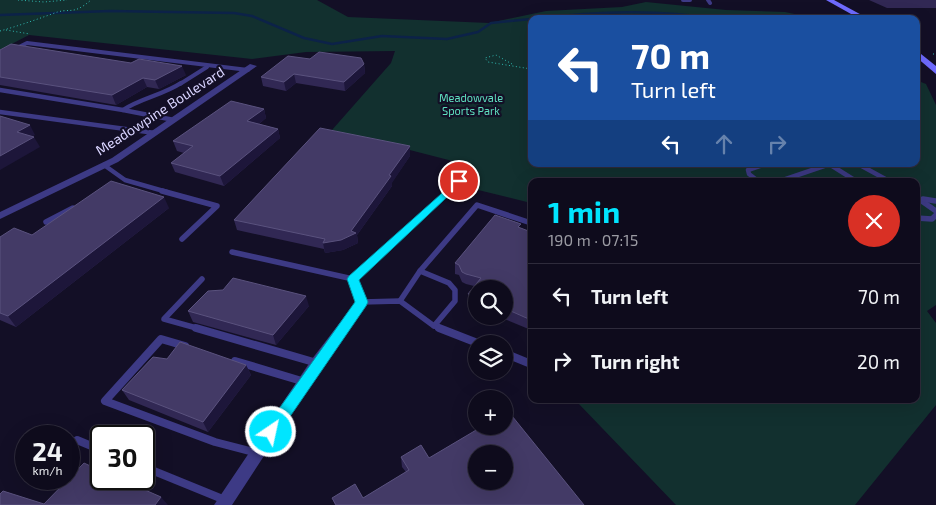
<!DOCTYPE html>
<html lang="en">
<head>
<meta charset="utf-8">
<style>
	:root { --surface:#0e0b1c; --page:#171425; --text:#f1f3f6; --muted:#9b9ba3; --line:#2e2b3b; --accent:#00e5ff }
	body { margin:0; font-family:"Exo 2",sans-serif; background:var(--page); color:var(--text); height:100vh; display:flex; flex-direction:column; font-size:19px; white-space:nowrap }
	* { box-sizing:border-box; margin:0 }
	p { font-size:16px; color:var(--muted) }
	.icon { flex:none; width:28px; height:28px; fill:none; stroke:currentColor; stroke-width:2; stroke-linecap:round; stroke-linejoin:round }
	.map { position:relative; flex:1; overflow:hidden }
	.panel { position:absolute; left:528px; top:178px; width:392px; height:225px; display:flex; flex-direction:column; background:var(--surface); border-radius:10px; box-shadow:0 5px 20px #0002,0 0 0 1px var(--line) }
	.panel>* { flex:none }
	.hud { position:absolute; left:528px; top:15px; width:392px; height:152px; border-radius:10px; box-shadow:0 5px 20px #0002,0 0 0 1px var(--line); background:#1a4fa0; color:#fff; overflow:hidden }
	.buttons { position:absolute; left:468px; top:280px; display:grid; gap:10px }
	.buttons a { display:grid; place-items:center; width:45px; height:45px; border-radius:50%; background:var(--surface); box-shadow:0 5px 20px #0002,0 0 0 1px var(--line); font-size:25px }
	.speed { position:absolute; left:15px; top:425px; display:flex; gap:10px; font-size:25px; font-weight:700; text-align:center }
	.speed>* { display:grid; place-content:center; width:65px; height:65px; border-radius:50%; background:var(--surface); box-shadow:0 5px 20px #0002,0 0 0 1px var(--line); line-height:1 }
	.speed small { font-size:12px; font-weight:400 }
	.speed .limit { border:2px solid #111; border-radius:8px; background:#fff; color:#111 }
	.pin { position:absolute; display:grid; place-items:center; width:42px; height:42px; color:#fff; margin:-21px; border:2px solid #fff; border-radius:50%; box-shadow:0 1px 5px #0007 }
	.me { position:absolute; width:55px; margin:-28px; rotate:34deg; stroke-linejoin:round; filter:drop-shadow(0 0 4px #0008) }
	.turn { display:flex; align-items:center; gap:18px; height:105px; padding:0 20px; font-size:22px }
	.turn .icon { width:65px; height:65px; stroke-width:2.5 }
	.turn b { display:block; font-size:35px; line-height:42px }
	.lanes { display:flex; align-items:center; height:48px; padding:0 20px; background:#0003; justify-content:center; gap:25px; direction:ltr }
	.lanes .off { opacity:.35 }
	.round { display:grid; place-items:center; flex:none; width:52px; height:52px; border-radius:26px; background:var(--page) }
	.summary { display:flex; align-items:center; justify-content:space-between; height:85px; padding:0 20px }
	h1 { font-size:30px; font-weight:700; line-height:38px; color:var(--accent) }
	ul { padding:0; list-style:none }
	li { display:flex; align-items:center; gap:15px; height:65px; padding:0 20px; border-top:1px solid var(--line) }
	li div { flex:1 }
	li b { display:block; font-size:19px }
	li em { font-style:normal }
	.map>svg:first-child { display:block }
	.green { fill:#12302f }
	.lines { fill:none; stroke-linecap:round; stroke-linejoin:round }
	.stream { stroke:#0c2248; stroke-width:2.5 }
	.path { stroke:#2fb8b0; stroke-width:1; stroke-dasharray:1 2.5; stroke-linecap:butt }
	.lane-far3 { stroke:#3d3a85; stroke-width:4 }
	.lane-far2 { stroke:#3d3a85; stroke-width:4.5 }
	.lane-far1 { stroke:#3d3a85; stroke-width:5.5 }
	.lane { stroke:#3d3a85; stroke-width:8 }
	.street { fill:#3d3a85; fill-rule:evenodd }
	.secondary { fill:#6f6bff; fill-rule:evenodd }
	.wall { fill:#312854 }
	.shaded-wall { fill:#1d163a }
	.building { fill:#433a66; stroke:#5a527e; fill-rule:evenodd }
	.route { fill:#00e5ff; stroke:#0095a6 }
	.labels { text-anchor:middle; stroke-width:4.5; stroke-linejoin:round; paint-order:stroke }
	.far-park-label { font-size:11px; fill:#5fe0c0; stroke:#130f26 }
	.street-label { font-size:14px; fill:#d9d4ff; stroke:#130f26 }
</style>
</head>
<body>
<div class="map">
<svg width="936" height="505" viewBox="0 0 936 505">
	<rect width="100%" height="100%" fill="#130f26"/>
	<!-- green -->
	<path class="green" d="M0,0H317L348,17L489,23L546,11L622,7L646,2L726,10L785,12L814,18L531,19V164H916V80L926,84L936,105V305L927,311L936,323V405L855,505H676L578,403L579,399H916V181H531V203L470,188L472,166L332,130L391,63L395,51L306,52L252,59L29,35L0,50Z"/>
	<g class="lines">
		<!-- stream -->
		<g class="stream">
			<path d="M0,15L110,11L234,13L252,16L304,38L332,44L382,36L447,39L478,32L491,23L531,19"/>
			<path d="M534,19C595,11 657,9 718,19"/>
			<path d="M760,19H783"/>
		</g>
		<!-- path -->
		<g class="path">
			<path d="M18,0L44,2L67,0"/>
			<path d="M6,30L30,34"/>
			<path d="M0,31C18,26 35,20 52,14C71,6 71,17 91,0"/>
			<path d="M933,54H936"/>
			<path d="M512,64L496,55L485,58L488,62L531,69"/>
		</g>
		<!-- lane-far3 -->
		<g class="lane-far3">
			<path d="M683,0H690"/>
			<path d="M708,0L710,3"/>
			<path d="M15,49L27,43L248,70"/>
			<path d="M180,84L207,67"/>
		</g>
		<!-- lane-far2 -->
		<g class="lane-far2">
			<path d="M0,90L123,110"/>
			<path d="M0,112L155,133"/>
			<path d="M174,120L123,110C141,98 163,95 181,83"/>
			<path d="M829,164L856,181"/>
			<path d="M858,164L889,181"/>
			<path d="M104,165L125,180L167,192"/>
			<path d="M758,181L749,174L748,170L766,164"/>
			<path d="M780,181L830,164"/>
			<path d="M447,192L459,181"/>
		</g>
		<!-- lane-far1 -->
		<g class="lane-far1">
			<path d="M162,191L217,206L182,239"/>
			<path d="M916,197L936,211"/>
			<path d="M923,199L936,201"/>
			<path d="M916,218L932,219L936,215"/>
			<path d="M46,222L73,208"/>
			<path d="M232,252L353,279L362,302L400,301L434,326L443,329"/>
			<path d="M420,271L449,283L455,290V301L434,326"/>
			<path d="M353,279L449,191"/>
			<path d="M400,301L420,271L477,205L531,223"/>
			<path d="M200,329L164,319L202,279"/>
		</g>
		<!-- lane -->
		<g class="lane">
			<path d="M196,328L317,363"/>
			<path d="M439,328L480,344"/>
			<path d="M185,346L161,339L105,401L215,442L257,453"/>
			<path d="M504,353L531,364"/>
			<path d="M235,361L305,382"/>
			<path d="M69,450L77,440L101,450"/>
			<path d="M144,467L225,500"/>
			<path d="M39,483L43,479"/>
		</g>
		<!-- street -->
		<g class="street">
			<path d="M250,64L257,66L118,162L0,219V212L112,158Z"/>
			<path d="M362,297L366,299L368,302L366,305L322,367L232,505H214L312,359L358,299Z"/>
		</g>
		<!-- secondary -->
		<g class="secondary">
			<path d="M826,0H834L869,19H860Z"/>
			<path d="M916,50L936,66V74L916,57Z"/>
		</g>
	</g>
	<!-- wall -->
	<g class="wall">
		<path d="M869,0H936V8H887Z"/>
		<path d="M0,50L186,75L159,89L147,87L116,105L0,85Z"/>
		<path d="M310,59L364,64L365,73L345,91L296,83L286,91L263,86L261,77Z"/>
		<path d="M264,109L266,118L259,124L278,129L280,138L224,186L175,172L171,163L184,153L177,151L173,141Z"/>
		<path d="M410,146V156L392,182V186L357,235L358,243L343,250L325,253L324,249L237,230L234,220Z"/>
		<path d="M169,208L16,327L0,320V237L32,235Z"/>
		<path d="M521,228L531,232V330L497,316H504V289H476V308L468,305V294L474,286L466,284L462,282L459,275L455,274V263Z"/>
		<path d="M309,306L276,345L193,322L188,311Z"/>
		<path d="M167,359L246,365L251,375L208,432L129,400L122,390Z"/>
		<path d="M401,457L429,458L584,505H335L332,498H363L406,472L402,467Z"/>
	</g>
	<!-- shaded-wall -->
	<g class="shaded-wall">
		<path d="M364,64L365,73L345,91L344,82Z"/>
		<path d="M182,66L186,75L159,89L155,80Z"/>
		<path d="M294,74L296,83L286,91L284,82Z"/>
		<path d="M143,78L147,87L116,105L112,95Z"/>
		<path d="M264,109L266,118L250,131L247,121Z"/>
		<path d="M30,125L35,135L22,142L17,132Z"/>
		<path d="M278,129L280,138L224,186L220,176Z"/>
		<path d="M34,137L40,147L0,170V156Z"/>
		<path d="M410,146V156L392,183V186L357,235L358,243L343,250L325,253L323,243L351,231Z"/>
		<path d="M164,197L169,208L16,327L8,316Z"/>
		<path d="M306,296L309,306L276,345L273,335Z"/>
		<path d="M246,365L251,375L208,432L203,422Z"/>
		<path d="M161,497L168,505H155Z"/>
	</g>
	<!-- building -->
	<g class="building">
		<path d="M11,44L131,63L139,59L182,66L155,80L143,78L112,95L0,77V50Z"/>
		<path d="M319,52L361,58L364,64L344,82L294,74L284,82L261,77L288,56L310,59Z"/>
		<path d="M231,101L264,109L247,121L278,129L220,176L171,163L193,146L173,141Z"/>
		<path d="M0,116L30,125L17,132L34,137L0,156Z"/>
		<path d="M320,128L410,146L389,175L391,176L351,231L356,233L341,240L323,243L325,239L234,220Z"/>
		<path d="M111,181L164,197L8,316L0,313V237L14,228L32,235Z"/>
		<path d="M495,215L521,224L518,227L531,232V320L504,308V289H476V297L468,294L481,278L466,274L462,272L459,265L455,263Z"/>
		<path d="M233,278L306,296L273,335L188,311L208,291L223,290Z"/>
		<path d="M180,342L246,365L203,422L122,390L153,357L167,359Z"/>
		<path d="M508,411L584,505H336L332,498L355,484L363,498L409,470L401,457L421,445L429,458L483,426H504V413ZM476,454H504V481H476Z"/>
		<path d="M84,463L101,471V479H120L161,497L155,505H0V494L3,491L44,504Z"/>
	</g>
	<!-- route -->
	<path class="route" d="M459,178L462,179V183L359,280L368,302L366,306L276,437L271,439L266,437L263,432L266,427L355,302L347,279L349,276Z"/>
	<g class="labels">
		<!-- far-park labels -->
		<g class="far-park-label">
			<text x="471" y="102">Meadowvale<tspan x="471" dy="13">Sports Park</tspan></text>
		</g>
		<!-- street labels -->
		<g class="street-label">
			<text transform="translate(160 111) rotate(-33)" y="5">Meadowpine Boulevard</text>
		</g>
	</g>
</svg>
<div class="buttons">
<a><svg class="icon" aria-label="search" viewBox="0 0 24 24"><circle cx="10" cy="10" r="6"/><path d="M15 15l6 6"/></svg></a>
<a><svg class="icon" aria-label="layers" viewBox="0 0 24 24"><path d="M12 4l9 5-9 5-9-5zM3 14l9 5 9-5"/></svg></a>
<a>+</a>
<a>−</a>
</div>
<div class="speed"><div>24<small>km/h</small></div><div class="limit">30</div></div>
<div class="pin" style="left:459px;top:181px;background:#d93025"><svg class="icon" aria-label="arrive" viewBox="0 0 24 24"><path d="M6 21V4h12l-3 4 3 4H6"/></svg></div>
<svg class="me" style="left:271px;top:432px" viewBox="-20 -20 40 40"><circle r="17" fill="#00e5ff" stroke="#fff" stroke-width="3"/><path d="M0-11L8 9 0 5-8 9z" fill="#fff"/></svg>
<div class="hud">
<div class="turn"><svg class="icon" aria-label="left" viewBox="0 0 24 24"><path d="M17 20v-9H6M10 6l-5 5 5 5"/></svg><div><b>70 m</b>Turn left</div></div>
<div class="lanes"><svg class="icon" aria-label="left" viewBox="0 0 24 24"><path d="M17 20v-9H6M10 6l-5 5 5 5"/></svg><svg class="icon off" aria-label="ahead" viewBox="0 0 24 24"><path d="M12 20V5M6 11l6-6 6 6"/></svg><svg class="icon off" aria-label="right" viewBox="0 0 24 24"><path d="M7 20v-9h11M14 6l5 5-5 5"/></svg></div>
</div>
<section class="panel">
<div class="summary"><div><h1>1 min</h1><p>190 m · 07:15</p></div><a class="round" style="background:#d93025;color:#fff"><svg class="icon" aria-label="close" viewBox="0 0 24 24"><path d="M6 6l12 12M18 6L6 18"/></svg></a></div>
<ul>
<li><svg class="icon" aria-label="left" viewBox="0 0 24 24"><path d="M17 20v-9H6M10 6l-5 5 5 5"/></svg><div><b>Turn left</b></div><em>70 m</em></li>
<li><svg class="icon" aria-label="right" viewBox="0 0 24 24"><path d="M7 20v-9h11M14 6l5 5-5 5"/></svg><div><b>Turn right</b></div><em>20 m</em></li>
</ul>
</section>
</div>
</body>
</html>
